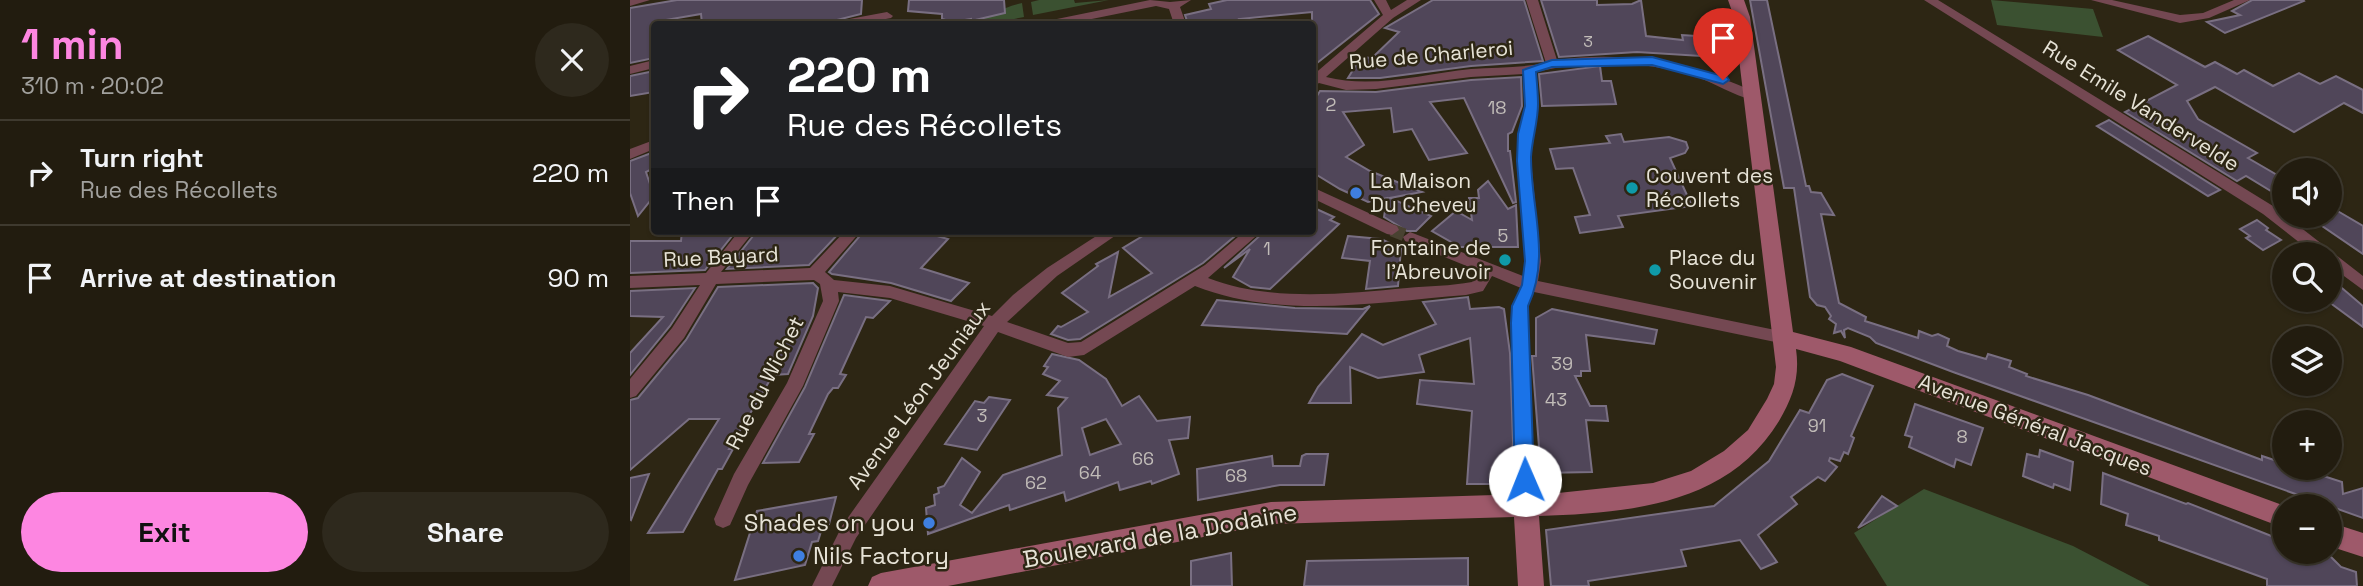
<!DOCTYPE html>
<html lang="en">
<head>
<meta charset="utf-8">
<style>
	:root { --surface:#221c0f; --page:#2e291d; --text:#f1f3f6; --muted:#a2a19e; --line:#3f3a2f; --accent:#fd86e1 }
	body { margin:0; font-family:"Space Grotesk",sans-serif; background:var(--page); color:var(--text); height:100vh; display:flex; flex-direction:column; font-size:26px; white-space:nowrap }
	* { box-sizing:border-box; margin:0 }
	p { font-size:23px; color:var(--muted) }
	.icon { flex:none; width:38px; height:38px; fill:none; stroke:currentColor; stroke-width:2; stroke-linecap:round; stroke-linejoin:round }
	.map { position:relative; flex:1; overflow:hidden }
	.side { display:flex; flex-direction:column; background:var(--surface); width:630px }
	.side>* { flex:none }
	.guide { position:absolute; left:21px; top:21px; width:665px; height:214px; border-radius:7px; box-shadow:0 2px 5px #0004,0 0 0 2px var(--line); background:#202124; color:#fff; overflow:hidden }
	.controls { position:absolute; left:1642px; top:158px; display:grid; gap:14px }
	.controls a { display:grid; place-items:center; width:70px; height:70px; border-radius:50%; background:var(--surface); box-shadow:0 2px 5px #0004,0 0 0 2px var(--line); font-size:35px }
	.pin { position:absolute; display:grid; place-items:center; width:60px; height:60px; color:#fff; margin:-72px -30px; border-radius:50% 50% 50% 0; rotate:-45deg; box-shadow:0 0 7px #0007 }
	.pin .icon { rotate:45deg }
	.me { position:absolute; width:77px; margin:-38px; rotate:359deg; stroke-linejoin:round; filter:drop-shadow(0 0 5px #0008) }
	.turn { display:flex; align-items:center; gap:24px; height:147px; padding:0 21px; font-size:32px }
	.turn .icon { width:91px; height:91px; stroke-width:2.5 }
	.turn b { display:block; font-size:49px; line-height:60px }
	.then { display:flex; align-items:center; height:66px; padding:0 21px; background:#0003; gap:14px; font-size:26px }
	.round { display:grid; place-items:center; flex:none; width:74px; height:74px; border-radius:37px; background:var(--page) }
	.head { display:flex; align-items:center; justify-content:space-between; height:119px; padding:0 21px }
	h1 { font-size:42px; font-weight:700; line-height:52px; color:var(--accent) }
	.primary-button { display:flex; gap:14px; margin-top:auto; padding:14px 21px }
	.primary-button a { flex:1; height:80px; border-radius:42px; background:var(--accent); color:#111; font-size:28px; font-weight:700; line-height:80px; text-align:center }
	.primary-button a+a { background:var(--page); color:var(--text) }
	ul { padding:0; list-style:none }
	li { display:flex; align-items:center; gap:21px; height:105px; padding:0 21px; border-top:2px solid var(--line) }
	li div { flex:1 }
	li b { display:block; font-size:26px }
	li em { font-style:normal }
	main { display:flex; flex:1; min-height:0 }
	.map>svg:first-child { display:block }
	.green { fill:#3b5131 }
	.building { fill:#504659; stroke:#796f82; stroke-width:2; fill-rule:evenodd }
	.lines { fill:none; stroke-linecap:round; stroke-linejoin:round }
	.street-tunnel { stroke:#494231; stroke-width:13; stroke-dasharray:13 7; stroke-linecap:butt }
	.street { fill:#744852; fill-rule:evenodd }
	.secondary { fill:#9e596a; fill-rule:evenodd }
	.route { fill:#1a73e8; stroke:#114b97; stroke-width:2 }
	.culture-dot { fill:#0f9aa8; stroke:#2d2614; stroke-width:2.5 }
	.shop-dot { fill:#3f7fe0; stroke:#2d2614; stroke-width:2.5 }
	.labels { text-anchor:middle; stroke-width:5; stroke-linejoin:round; paint-order:stroke }
	.far-number-label { font-size:16px; fill:#c1bcb8 }
	.number-label { font-size:18px; fill:#c1bcb8 }
	.street-label { font-size:21px; fill:#e7e3d7; stroke:#2d2614 }
	.poi-label { font-size:21px; fill:#e7e3d7; stroke:#2d2614; text-anchor:start }
	.near-poi-label { font-size:24px; fill:#e7e3d7; stroke:#2d2614; text-anchor:end }
	.near-street-label { font-size:24px; fill:#e7e3d7; stroke:#2d2614 }
</style>
</head>
<body>
<main>
<section class="side">
<div class="head"><div><h1>1 min</h1><p>310 m · 20:02</p></div><a class="round"><svg class="icon" aria-label="close" viewBox="0 0 24 24"><path d="M6 6l12 12M18 6L6 18"/></svg></a></div>
<ul>
<li><svg class="icon" aria-label="right" viewBox="0 0 24 24"><path d="M7 20v-9h11M14 6l5 5-5 5"/></svg><div><b>Turn right</b><p>Rue des Récollets</p></div><em>220 m</em></li>
<li><svg class="icon" aria-label="arrive" viewBox="0 0 24 24"><path d="M6 21V4h12l-3 4 3 4H6"/></svg><div><b>Arrive at destination</b></div><em>90 m</em></li>
</ul>
<div class="primary-button"><a>Exit</a><a>Share</a></div>
</section>
<div class="map">
<svg width="1733" height="586" viewBox="0 0 1733 586">
	<rect width="100%" height="100%" fill="#2d2614"/>
	<!-- green -->
	<g class="green">
		<path d="M409,0H444L445,3L479,0L403,15L401,2Z"/>
		<path d="M1361,0L1463,9L1473,37L1367,25Z"/>
		<path d="M392,3L394,17L359,24H294L320,19L324,22L341,14L342,21C361,17 372,7 392,3Z"/>
		<path d="M1294,489L1443,546L1520,586H1257L1224,533Z"/>
	</g>
	<!-- building -->
	<g class="building">
		<path d="M47,0H232L231,14L191,24H72L71,14L24,22V58L0,63V8Z"/>
		<path d="M279,0H374L375,13L341,21V19L323,22L312,19V14L278,11Z"/>
		<path d="M597,0H740L749,14L682,67V12L609,19L611,24H558L555,15L581,9L579,4Z"/>
		<path d="M803,0H894L913,61L841,66L750,78H718L731,57L742,58L769,32L755,28Z"/>
		<path d="M911,0H967V5L1002,4L1011,0L1016,36L1053,40L1052,35L1082,37V40L1100,41L1103,58L1007,52L929,57Z"/>
		<path d="M1120,0H1137L1176,186H1179L1181,192L1191,193L1204,215L1191,214L1209,303L1236,317L1235,321L1288,338L1289,331L1302,336L1308,334L1319,339L1317,346L1328,351L1356,359L1358,354L1381,361L1379,367L1397,374L1396,376L1458,395L1632,460V456L1647,461L1654,464V467L1675,470L1712,482L1713,494L1733,488V518L1323,372L1246,343L1240,337L1218,328L1214,330L1215,338L1211,331L1204,333L1206,324L1199,319L1201,316L1195,307L1187,305L1180,297L1164,188H1154Z"/>
		<path d="M1622,0H1673L1674,1L1595,33L1577,22L1610,15L1602,11Z"/>
		<path d="M1518,36L1575,67L1585,62L1607,74L1614,70L1643,86L1669,73L1690,84L1706,76L1733,90V113L1714,103L1664,132L1585,87L1557,101L1568,119L1627,153L1618,158L1654,179V199L1616,176L1607,181L1495,112L1547,85L1488,50Z"/>
		<path d="M970,66L972,81H981L986,104L912,106L909,74Z"/>
		<path d="M24,71V92L0,96V76Z"/>
		<path d="M891,77L892,106L882,132L878,134V151H880L886,202L883,203L834,98L800,102L837,153L799,160L782,129L764,132L761,108L713,112L734,145L716,157L740,171L792,192L760,198L801,216L786,231H777L754,217L757,198L738,202L710,189L682,172V153L685,151L682,149V104L690,91L746,92L841,80Z"/>
		<path d="M1479,120L1590,190L1578,196L1467,126Z"/>
		<path d="M991,134L994,142L1039,137L1056,142L1058,148L1055,153L1040,158L1062,206L988,216L993,227L950,233L945,217L960,215L943,168L926,169L920,149L980,143L976,136Z"/>
		<path d="M24,152V168L16,172L24,196L8,216L0,193V161Z"/>
		<path d="M858,181L878,209L886,205L888,247H830L802,231L826,211L842,220L839,198H849L848,190Z"/>
		<path d="M1699,206L1733,226V254L1676,215H1699Z"/>
		<path d="M682,207L704,217L700,220L709,224L640,289L621,287L603,277L620,249L594,268L635,231H682Z"/>
		<path d="M1627,220L1638,228L1636,230L1651,240L1633,250L1616,238L1620,236L1610,229Z"/>
		<path d="M52,231H106L75,270L0,273V241H51Z"/>
		<path d="M127,231H211L179,265L97,269Z"/>
		<path d="M234,231H289L318,239L291,268L339,283L321,301L261,283L202,274L199,272Z"/>
		<path d="M521,231H611L573,263L450,339L438,340L421,334L428,326L431,327L458,312L432,293L468,266L466,264L488,252L479,297L522,273L493,248Z"/>
		<path d="M718,236L751,239L771,248L768,286L736,289L740,261L712,258Z"/>
		<path d="M1699,277L1733,306V327L1699,302Z"/>
		<path d="M183,283L188,288L183,316L158,374L143,375L99,449H103L92,469H88L53,532L18,533L89,419H59L0,470V400L8,398L56,340L88,287Z"/>
		<path d="M65,288L40,326L0,375V353L33,317L0,316V291Z"/>
		<path d="M214,295L260,301L243,318L236,317L210,374L216,375L208,388H203L198,394L179,434H184L169,462L133,463L175,387Z"/>
		<path d="M838,297L840,309L869,307L874,309L880,353L883,442L879,484H837L842,411L787,404L790,380L844,384L840,338L789,355L794,372L748,378L720,367L721,403H679L688,387L732,334L753,345L806,324L793,302Z"/>
		<path d="M587,300L665,308L733,309L740,306L717,334L572,325Z"/>
		<path d="M922,309L1027,330L1024,344L956,335L960,371H951V376H945L960,406H976L978,421L956,420L962,472L911,473L902,356H906V318Z"/>
		<path d="M422,354L449,360L476,379L492,406L509,396L527,421L560,417L558,438L539,440L549,474L522,484L521,481L490,490L488,482L436,501L434,492L380,510L379,505L298,534L296,508L305,505L304,495L309,493L308,488L314,486L332,458L350,472L330,505L342,513L373,475L432,455L428,408L437,398L417,395L430,381L413,374L418,367L414,366ZM476,419L491,444L460,455L452,428Z"/>
		<path d="M1212,374L1243,386L1221,436L1224,438L1218,454L1214,452L1210,461L1200,458L1199,461L1207,467L1195,481L1188,477L1161,497L1167,504L1128,535L1147,562L1131,569L1110,540L1051,550L1056,566L958,581L959,586H921L916,530L1084,506L1139,461L1170,410L1179,413L1197,380Z"/>
		<path d="M359,397L380,400L347,450L315,444L345,401L354,403Z"/>
		<path d="M1285,404L1353,428L1341,465L1326,459L1324,467L1279,447L1282,437L1275,435Z"/>
		<path d="M1410,450L1443,462L1440,490L1424,484L1423,488L1393,476L1397,454L1409,457Z"/>
		<path d="M676,454H698L694,485H650L568,500L567,469L642,456L643,466H670L672,456Z"/>
		<path d="M1473,473L1556,504L1558,503L1654,541V551H1681L1700,556L1711,567L1726,572L1727,586H1637V579L1529,540V536L1496,525L1498,514L1471,504Z"/>
		<path d="M19,474L1,520L0,519V478Z"/>
		<path d="M1252,496L1267,506L1228,528Z"/>
		<path d="M206,497L199,524L193,525L188,541L182,542L175,565L105,580L127,511Z"/>
		<path d="M601,553L602,586H561V561Z"/>
		<path d="M838,558V586H674L677,561Z"/>
	</g>
	<g class="lines">
		<!-- street-tunnel -->
		<path class="street-tunnel" d="M762,230L780,237"/>
		<!-- street -->
		<g class="street">
			<path d="M0,0H20L0,6Z"/>
			<path d="M520,0L540,2L561,0L550,7L556,24H544L539,9L526,6L437,24H416L422,20Z"/>
			<path d="M744,0H756L761,10L777,0H791L763,18L696,77C743,89 793,74 841,69C866,67 891,68 916,63L896,0H908L927,60C998,50 1062,63 1127,93L1128,96L1122,100C1103,95 1086,84 1067,77C1015,60 959,60 906,72L909,106L902,134L901,161L911,261L908,281L1155,332L1161,333L1163,338L1161,343L1155,344L904,292L898,305L905,505L903,511L896,513L889,511L887,505L882,323V305L891,288L862,276L853,291L836,295C747,302 651,320 565,286L454,355L438,357L368,332L226,538L202,586H182L212,526L354,326L260,298L208,292L209,301L173,386L118,485L100,525L93,528L86,525L84,519L104,474L157,383L193,301L190,284L184,280L86,284L54,338L6,396L0,398V379L42,328L70,285L0,288V276L76,273L109,231H124L91,272L180,268L215,231H231L195,272L204,280L260,286L362,316L383,295L417,268L474,231H492L427,276L377,322L438,343L451,342L575,265L615,231H632L578,278C640,302 712,294 777,288C798,286 821,286 842,282L849,271L775,241L773,237L780,232L893,276L895,261L887,161L888,134L895,106L894,74L841,77L746,89L716,90L689,83L682,87V76L753,15Z"/>
			<path d="M1294,0H1308L1643,206L1733,276V290L1699,265V254H1684L1633,214Z"/>
			<path d="M1461,0H1482L1550,15L1573,13L1604,0H1620L1579,18L1550,23Z"/>
			<path d="M257,12L263,16L261,18L230,24H208L214,20Z"/>
			<path d="M24,60V68L0,74V66Z"/>
			<path d="M24,140V149L0,159V149Z"/>
			<path d="M682,187L767,226L769,230L762,235L757,234L682,198Z"/>
		</g>
		<!-- secondary -->
		<g class="secondary">
			<path d="M1098,0H1114L1120,17L1163,332L1221,347L1655,506L1654,528L1210,361L1166,349C1170,377 1163,397 1149,421C1098,505 999,513 909,516L914,586H888L884,517L641,524L318,586H238L242,577L251,573L641,502L928,493L1023,483L1061,471L1094,451L1118,430L1137,399L1144,384L1146,367L1104,17Z"/>
			<path d="M1699,522L1733,533V557L1699,546Z"/>
		</g>
	</g>
	<!-- route -->
	<path class="route" d="M1022,57L1097,77L1099,80L1093,84L1022,65L922,67L906,72C907,83 908,94 908,104C908,122 902,139 901,157C901,209 921,257 898,306L904,480L901,486L895,489L888,486L885,480L881,323L882,306L892,285L895,261L887,161L888,134L895,106L893,70L922,60Z"/>
	<!-- markers -->
	<g class="culture-dot">
		<circle cx="1002" cy="188" r="7"/>
		<circle cx="875" cy="260" r="7"/>
		<circle cx="1025" cy="270" r="7"/>
	</g>
	<g class="shop-dot">
		<circle cx="726" cy="193" r="7"/>
		<circle cx="299" cy="523" r="7"/>
		<circle cx="169" cy="556" r="7"/>
	</g>
	<g class="labels">
		<!-- far-number labels -->
		<g class="far-number-label">
			<text x="958" y="47">3</text>
		</g>
		<!-- number labels -->
		<g class="number-label">
			<text x="701" y="111">2</text>
			<text x="867" y="114">18</text>
			<text x="873" y="242">5</text>
			<text x="637" y="255">1</text>
			<text x="932" y="370">39</text>
			<text x="926" y="406">43</text>
			<text x="352" y="422">3</text>
			<text x="1187" y="432">91</text>
			<text x="1332" y="443">8</text>
			<text x="513" y="465">66</text>
			<text x="460" y="479">64</text>
			<text x="606" y="482">68</text>
			<text x="406" y="489">62</text>
		</g>
		<!-- street labels -->
		<g class="street-label">
			<text transform="translate(801 55) rotate(-5)" y="7">Rue de Charleroi</text>
			<text transform="translate(1511 106) rotate(32)" y="7">Rue Emile Vandervelde</text>
			<text transform="translate(91 257) rotate(-3)" y="7">Rue Bayard</text>
			<text transform="translate(135 383) rotate(-63)" y="7">Rue du Wichet</text>
			<text transform="translate(289 395) rotate(-54)" y="7">Avenue Léon Jeuniaux</text>
			<text transform="translate(1405 425) rotate(21)" y="7">Avenue Général Jacques</text>
		</g>
		<!-- poi labels -->
		<g class="poi-label">
			<text x="1016" y="183">Couvent des<tspan x="1016" dy="24">Récollets</tspan></text>
			<text x="740" y="188">La Maison<tspan x="740" dy="24">Du Cheveu</tspan></text>
			<text x="861" y="255" text-anchor="end">Fontaine de<tspan x="861" dy="24">l'Abreuvoir</tspan></text>
			<text x="1039" y="265">Place du<tspan x="1039" dy="24">Souvenir</tspan></text>
		</g>
		<!-- near-poi labels -->
		<g class="near-poi-label">
			<text x="285" y="531">Shades on you</text>
			<text x="183" y="564" text-anchor="start">Nils Factory</text>
		</g>
		<!-- near-street labels -->
		<g class="near-street-label">
			<text transform="translate(530 536) rotate(-10)" y="8">Boulevard de la Dodaine</text>
		</g>
	</g>
</svg>
<div class="controls">
<a><svg class="icon" aria-label="sound" viewBox="0 0 24 24"><path d="M4 9h4l5-4v14l-5-4H4zM17 9q2 3 0 6"/></svg></a>
<a><svg class="icon" aria-label="search" viewBox="0 0 24 24"><circle cx="10" cy="10" r="6"/><path d="M15 15l6 6"/></svg></a>
<a><svg class="icon" aria-label="layers" viewBox="0 0 24 24"><path d="M12 4l9 5-9 5-9-5zM3 14l9 5 9-5"/></svg></a>
<a>+</a>
<a>−</a>
</div>
<div class="pin" style="left:1093px;top:80px;background:#d93025"><svg class="icon" aria-label="arrive" viewBox="0 0 24 24"><path d="M6 21V4h12l-3 4 3 4H6"/></svg></div>
<svg class="me" style="left:895px;top:480px" viewBox="-20 -20 40 40"><circle r="19" fill="#fff"/><path d="M0-13L10 11 0 6-10 11z" fill="#1a73e8"/></svg>
<div class="guide">
<div class="turn"><svg class="icon" aria-label="right" viewBox="0 0 24 24"><path d="M7 20v-9h11M14 6l5 5-5 5"/></svg><div><b>220 m</b>Rue des Récollets</div></div>
<div class="then">Then<svg class="icon" aria-label="arrive" viewBox="0 0 24 24"><path d="M6 21V4h12l-3 4 3 4H6"/></svg></div>
</div>
</div>
</main>
</body>
</html>
